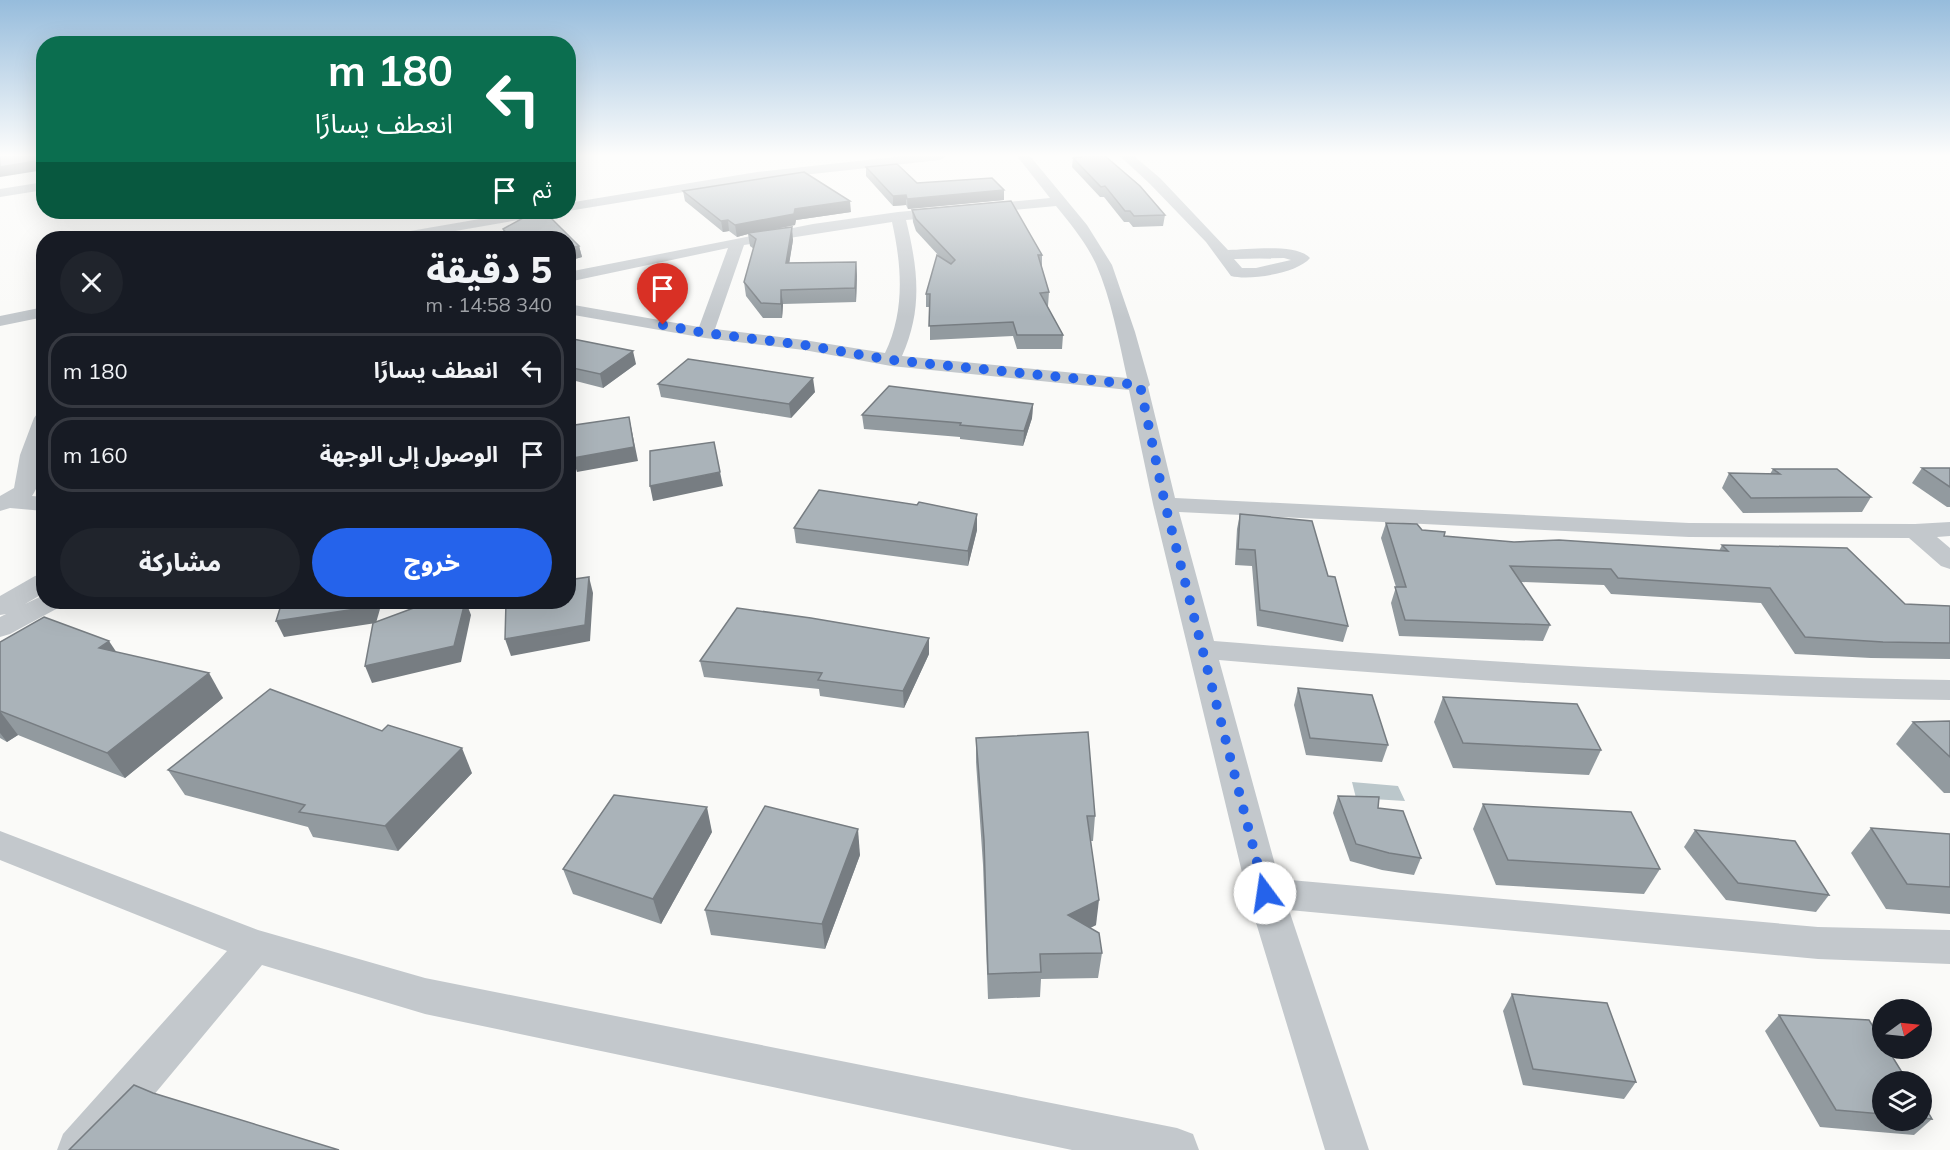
<!DOCTYPE html>
<html lang="ar">
<head>
<meta charset="utf-8">
<style>
	:root { --surface:#171b24; --page:#20242c; --text:#f1f3f6; --muted:#9ea1a6; --line:#363941; --accent:#2563eb }
	body { margin:0; font-family:Mulish,"Noto Sans Arabic",sans-serif; background:var(--page); color:var(--text); direction:rtl; height:100vh; display:flex; flex-direction:column; font-size:22px; white-space:nowrap }
	* { box-sizing:border-box; margin:0 }
	p { font-size:20px; color:var(--muted) }
	.icon { flex:none; width:33px; height:33px; fill:none; stroke:currentColor; stroke-width:2; stroke-linecap:round; stroke-linejoin:round }
	.map { position:relative; flex:1; overflow:hidden; direction:ltr }
	.side { position:absolute; left:36px; top:231px; width:540px; height:378px; display:flex; flex-direction:column; background:var(--surface); border-radius:24px; box-shadow:0 6px 24px #0002; direction:rtl }
	.side>* { flex:none }
	.top-card { position:absolute; left:36px; top:36px; width:540px; height:183px; border-radius:24px; box-shadow:0 6px 24px #0002; direction:rtl; background:#0b6e4f; color:#fff; overflow:hidden }
	.needle { width:39px; rotate:75deg }
	.tools { position:absolute; left:1872px; top:999px; display:grid; gap:12px }
	.tools a { display:grid; place-items:center; width:60px; height:60px; border-radius:50%; background:var(--surface); box-shadow:0 6px 24px #0002; font-size:30px }
	.pin { position:absolute; display:grid; place-items:center; width:51px; height:51px; color:#fff; margin:-62px -26px; border-radius:50% 50% 50% 0; rotate:-45deg; box-shadow:0 0 6px #0007 }
	.pin .icon { rotate:45deg }
	.me { position:absolute; width:66px; margin:-33px; rotate:346deg; stroke-linejoin:round; filter:drop-shadow(0 0 4px #0008) }
	.turn { display:flex; align-items:center; gap:21px; height:126px; padding:0 24px; font-size:27px }
	.turn .icon { width:78px; height:78px; stroke-width:2.5 }
	.turn b { display:block; font-size:42px; line-height:51px }
	.then { display:flex; align-items:center; height:57px; padding:0 24px; background:#0003; gap:12px; font-size:22px }
	.round { display:grid; place-items:center; flex:none; width:63px; height:63px; border-radius:32px; background:var(--page) }
	.summary { display:flex; align-items:center; justify-content:space-between; height:102px; padding:0 24px }
	h1 { font-size:36px; font-weight:800; line-height:45px }
	.button { display:flex; gap:12px; margin-top:auto; padding:12px 24px }
	.button a { flex:1; height:69px; border-radius:36px; background:var(--accent); color:#fff; font-size:24px; font-weight:800; line-height:69px; text-align:center }
	.button a+a { background:var(--page); color:var(--text) }
	ul { padding:0; list-style:none }
	li { display:flex; align-items:center; gap:18px; height:75px; margin:0 12px 9px; padding:0 12px; border:3px solid var(--line); border-radius:24px }
	li div { flex:1 }
	li b { display:block; font-size:22px }
	li em { font-style:normal }
	.map>svg:first-child { display:block }
	.water { fill:#bbc7cb }
	.lines { fill:none; stroke-linecap:round; stroke-linejoin:round }
	.minor { fill:#c3c8cc; fill-rule:evenodd }
	.wall { fill:#929a9f }
	.shaded-wall { fill:#777d82 }
	.building { fill:#aab3b9; stroke:#777d82; stroke-width:1.5 }
	.route { stroke:#2563eb; stroke-width:10; stroke-dasharray:0 18 }
</style>
</head>
<body>
<div class="map">
<svg width="1950" height="1150" viewBox="0 0 1950 1150">
	<rect width="100%" height="100%" fill="#fafaf8"/>
	<!-- water -->
	<path class="water" d="M1352,782L1398,786L1405,801L1356,798Z"/>
	<g class="lines">
		<!-- minor -->
		<g class="minor">
			<path d="M903,156H946L940,160L757,180L568,211V203L757,172Z"/>
			<path d="M1017,156H1030L1087,225L1112,265L1135,332L1150,385L1148,387L1175,498L1689,523L1915,524L1950,522V536L1937,537L1950,548V569L1941,566L1909,538L1689,537L1179,512L1214,641C1459,661 1704,676 1950,680V700C1706,696 1462,681 1219,660L1279,879L1818,927L1950,930V964L1818,959L1289,910L1369,1150H1325L1247,893L1153,504L1129,390L891,366L804,350L705,338L568,314V304L699,327L728,248L568,282V272L813,224L898,212L1050,198ZM1056,206C1071,224 1086,243 1096,264C1111,298 1119,341 1127,378L902,356C923,309 918,269 906,220ZM892,222C902,267 905,311 885,353L804,340L715,329L744,245Z"/>
			<path d="M1120,156H1134L1160,178L1228,250C1248,250 1296,243 1310,258C1298,273 1250,281 1231,276L1206,242L1150,184ZM1284,258L1291,260L1256,268H1242L1234,259Z"/>
			<path d="M44,182V190L0,197V189Z"/>
			<path d="M520,212H548L541,216L415,238H386L393,234Z"/>
			<path d="M44,307V317L0,326V316Z"/>
			<path d="M44,412C44,434 45,479 32,496L44,497V511L10,508L0,511V496L14,488L20,455L34,418L37,414Z"/>
			<path d="M44,574V593L25,604L44,595V602H62L58,608L10,634L0,637V617L6,614L0,615V596L35,576Z"/>
			<path d="M0,831L258,930L425,978L1177,1128L1193,1134L1199,1150H1072L425,1014L262,965L108,1150H57L63,1134L227,951L0,860Z"/>
		</g>
	</g>
	<!-- wall -->
	<g class="wall">
		<path d="M1073,156H1105L1165,215L1163,226L1133,227L1129,222H1124L1104,197H1100L1072,167L1073,158H1074Z"/>
		<path d="M866,167L917,183L1004,190V200L908,209L906,205L893,206L866,176Z"/>
		<path d="M683,191L851,212L796,220L795,225L776,229L793,240L789,263L856,262L857,276L856,302L783,304L782,318H763L746,296L744,282L754,249L750,246L748,234L737,237L729,231L723,232L685,201Z"/>
		<path d="M912,210L1042,255V268L1049,292L1048,306H1047L1063,335L1062,349H1017L1013,336L930,340V307H926V294L940,257L916,231L913,222Z"/>
		<path d="M545,214L551,218L579,246L582,257L568,261V238H505L503,229L523,218Z"/>
		<path d="M568,338L636,364L603,388L568,379Z"/>
		<path d="M658,384L815,392L791,418L661,397Z"/>
		<path d="M1033,404L1032,418L1023,446L960,439V437L864,429L862,415Z"/>
		<path d="M1922,468H1950V507H1947L1912,483Z"/>
		<path d="M1773,469L1871,497L1862,512L1743,513L1722,488L1729,473L1770,474Z"/>
		<path d="M1240,514L1328,576L1348,626L1343,642L1257,626L1252,566L1235,565L1237,529Z"/>
		<path d="M1386,523L1422,530L1444,536L1514,542L1719,551L1722,545L1905,604L1950,606V659L1871,658L1795,654L1761,603L1611,594L1604,585L1521,582L1550,625L1543,641L1399,636L1391,603L1396,587L1381,538Z"/>
		<path d="M794,528L977,530L968,566L796,543Z"/>
		<path d="M929,638V654L904,708L820,696L819,689L704,677L700,661Z"/>
		<path d="M0,642L116,652L223,698L125,778L18,735L7,742L0,738Z"/>
		<path d="M1298,688L1388,745L1382,762L1306,755L1294,705Z"/>
		<path d="M1443,697L1601,750L1589,775L1453,768L1434,722Z"/>
		<path d="M1950,721V793H1944L1896,744L1913,722Z"/>
		<path d="M976,738L1095,816L1093,841H1091L1096,925L1090,928L1102,953L1098,978L1041,979L1040,997L988,999L983,865L976,762Z"/>
		<path d="M168,770L472,773L398,851L313,837L308,827L185,795Z"/>
		<path d="M1338,796L1421,858L1414,875L1382,870L1350,861L1333,813Z"/>
		<path d="M1483,804L1660,869L1644,894L1496,885L1473,829Z"/>
		<path d="M1871,828L1950,834V914L1886,909L1851,853Z"/>
		<path d="M1695,830L1829,895L1816,912L1726,900L1684,847Z"/>
		<path d="M712,832L661,924L573,894L563,869Z"/>
		<path d="M860,855L825,949L711,935L705,910Z"/>
		<path d="M1512,994L1636,1082L1624,1099L1523,1085L1503,1011Z"/>
		<path d="M1779,1015L1882,1082V1120H1922V1102L1932,1119L1914,1135L1820,1127L1765,1031Z"/>
	</g>
	<!-- shaded-wall -->
	<g class="shaded-wall">
		<path d="M42,160L44,162V170L0,177V167Z"/>
		<path d="M1004,190V200L908,209L907,199Z"/>
		<path d="M906,195V205L893,206V196Z"/>
		<path d="M850,201L851,212L796,220L795,225L749,234L748,233V234L737,237L735,225L795,209Z"/>
		<path d="M170,212H184L172,214Z"/>
		<path d="M728,220L729,231L723,232L721,221Z"/>
		<path d="M792,227L793,240L787,277L786,263Z"/>
		<path d="M579,246L582,257L568,261V248Z"/>
		<path d="M856,262L857,276L856,302L855,288Z"/>
		<path d="M781,290L783,304L782,318L781,304Z"/>
		<path d="M633,351L636,364L603,388L600,374Z"/>
		<path d="M813,378L815,392L791,418L789,404Z"/>
		<path d="M1033,404L1032,418L1023,446L1024,431Z"/>
		<path d="M629,417L638,461L577,472L576,469L568,471V456Z"/>
		<path d="M720,472L723,486L653,501L650,486Z"/>
		<path d="M977,514V530L968,566V551Z"/>
		<path d="M589,577L593,593L590,641L511,656L505,639Z"/>
		<path d="M371,602H382L376,623L284,637L276,621Z"/>
		<path d="M465,602H466L471,615L461,662L372,683L365,666Z"/>
		<path d="M929,638V654L904,708L903,691Z"/>
		<path d="M109,641L125,665L99,648Z"/>
		<path d="M209,673L223,698L125,778L107,753Z"/>
		<path d="M0,711L18,735L7,742L0,733Z"/>
		<path d="M462,748L472,773L398,851L385,826Z"/>
		<path d="M707,807L712,832L661,924L653,899Z"/>
		<path d="M858,829L860,855L825,949L822,924Z"/>
		<path d="M1099,900L1096,925L1066,940L1068,915Z"/>
	</g>
	<!-- building -->
	<g class="building">
		<path d="M0,156H40L42,160L0,167Z"/>
		<path d="M1081,156H1105L1140,186L1165,215L1134,216L1130,211H1125L1105,186L1101,187L1073,158L1082,157Z"/>
		<path d="M897,164L917,183L992,178L1004,190L907,199L906,195L893,196L866,167Z"/>
		<path d="M804,172L850,201L795,209L794,214L735,225L728,220L721,221L683,191Z"/>
		<path d="M1011,201L1042,255H1038L1049,292L1040,293L1063,335H1017L1013,322L929,326L930,294H926L937,255L951,264L955,260L916,219L912,210Z"/>
		<path d="M545,214L551,218L579,246L568,248V238H511L503,229L523,218Z"/>
		<path d="M792,227L786,263L856,262L855,288L781,290V304L761,303L744,282L756,239L748,233Z"/>
		<path d="M568,338L633,351L600,374L568,367Z"/>
		<path d="M688,359L813,378L789,404L658,384Z"/>
		<path d="M889,386L1033,404L1024,431L960,425L961,423L862,415Z"/>
		<path d="M629,417L634,447L573,458V455L568,456V426Z"/>
		<path d="M714,442L720,472L650,486V451Z"/>
		<path d="M1922,468H1950V487Z"/>
		<path d="M1773,469H1837L1871,497L1751,498L1729,473L1780,474Z"/>
		<path d="M819,490L917,505L919,502L977,514L968,551L794,528Z"/>
		<path d="M1240,514L1312,521L1328,576L1335,577L1348,626L1260,610L1255,550L1238,549Z"/>
		<path d="M1386,523L1417,524L1422,530L1445,532L1444,536L1514,542L1559,540L1728,551L1722,545L1847,548L1905,604L1950,606V643L1883,642L1805,637L1770,588L1618,578L1611,569L1510,566L1550,625L1405,620L1395,587H1406Z"/>
		<path d="M589,577L585,625L505,639L506,602H568V580Z"/>
		<path d="M282,602H371L369,607L276,621Z"/>
		<path d="M450,602H465L454,646L365,666L373,623L419,606Z"/>
		<path d="M737,608L811,618L929,638L903,691L818,680L822,673L700,661Z"/>
		<path d="M44,617L109,641L99,648L209,673L107,753L0,711V642Z"/>
		<path d="M1298,688L1372,695L1388,745L1310,738Z"/>
		<path d="M270,689L382,731L388,725L462,748L385,826L299,812L305,805L168,770Z"/>
		<path d="M1443,697L1577,704L1601,750L1463,743Z"/>
		<path d="M1950,721V757L1913,722Z"/>
		<path d="M1088,732L1095,816H1087L1099,900L1068,915L1099,933L1102,953L1040,954L1041,972L988,974L984,840L976,738Z"/>
		<path d="M614,795L707,807L653,899L563,869Z"/>
		<path d="M1338,796L1379,797L1378,808L1403,811L1421,858L1389,853L1356,844Z"/>
		<path d="M1483,804L1631,812L1660,869L1508,860Z"/>
		<path d="M765,806L858,829L822,924L705,910Z"/>
		<path d="M1871,828L1950,834V887L1907,884Z"/>
		<path d="M1695,830L1795,841L1829,895L1738,883Z"/>
		<path d="M1512,994L1607,1003L1636,1082L1533,1069Z"/>
		<path d="M1779,1015L1869,1020L1882,1041V1048H1887L1908,1082H1882V1114L1836,1110Z"/>
		<path d="M134,1085L153,1093L339,1150H69Z"/>
		<path d="M1922,1102L1932,1119L1922,1118Z"/>
	</g>
	<!-- sky -->
	<linearGradient id="sky" x2="0" y2="1"><stop stop-color="#96bcdc"/><stop offset="0.49" stop-color="#fdfdfc"/><stop offset="1" stop-color="#fdfdfc" stop-opacity="0"/></linearGradient>
	<rect width="1950" height="317" fill="url(#sky)"/>
	<g class="lines">
		<!-- route -->
		<path class="route" d="M663,325L705,333L804,345L891,360L1140,385L1165,504L1265,893"/>
	</g>
</svg>
<div class="tools">
<a><svg class="needle" viewBox="-14 -14 28 28"><path d="M0-13l5 13h-10z" fill="#e53935"/><path d="M0 13l5-13h-10z" fill="#9ea1a6"/></svg></a>
<a><svg class="icon" aria-label="layers" viewBox="0 0 24 24"><path d="M12 4l9 5-9 5-9-5zM3 14l9 5 9-5"/></svg></a>
</div>
<div class="pin" style="left:663px;top:325px;background:#d93025"><svg class="icon" aria-label="arrive" viewBox="0 0 24 24"><path d="M6 21V4h12l-3 4 3 4H6"/></svg></div>
<svg class="me" style="left:1265px;top:893px" viewBox="-20 -20 40 40"><circle r="19" fill="#fff"/><path d="M0-13L10 11 0 6-10 11z" fill="#2563eb"/></svg>
<div class="top-card">
<div class="turn"><svg class="icon" aria-label="left" viewBox="0 0 24 24"><path d="M17 20v-9H6M10 6l-5 5 5 5"/></svg><div><b>180 m</b>انعطف يسارًا</div></div>
<div class="then">ثم<svg class="icon" aria-label="arrive" viewBox="0 0 24 24"><path d="M6 21V4h12l-3 4 3 4H6"/></svg></div>
</div>
<section class="side">
<div class="summary"><div><h1>5 دقيقة</h1><p>340 m · 14:58</p></div><a class="round"><svg class="icon" aria-label="close" viewBox="0 0 24 24"><path d="M6 6l12 12M18 6L6 18"/></svg></a></div>
<ul>
<li><svg class="icon" aria-label="left" viewBox="0 0 24 24"><path d="M17 20v-9H6M10 6l-5 5 5 5"/></svg><div><b>انعطف يسارًا</b></div><em>180 m</em></li>
<li><svg class="icon" aria-label="arrive" viewBox="0 0 24 24"><path d="M6 21V4h12l-3 4 3 4H6"/></svg><div><b>الوصول إلى الوجهة</b></div><em>160 m</em></li>
</ul>
<div class="button"><a>خروج</a><a>مشاركة</a></div>
</section>
</div>
</body>
</html>
